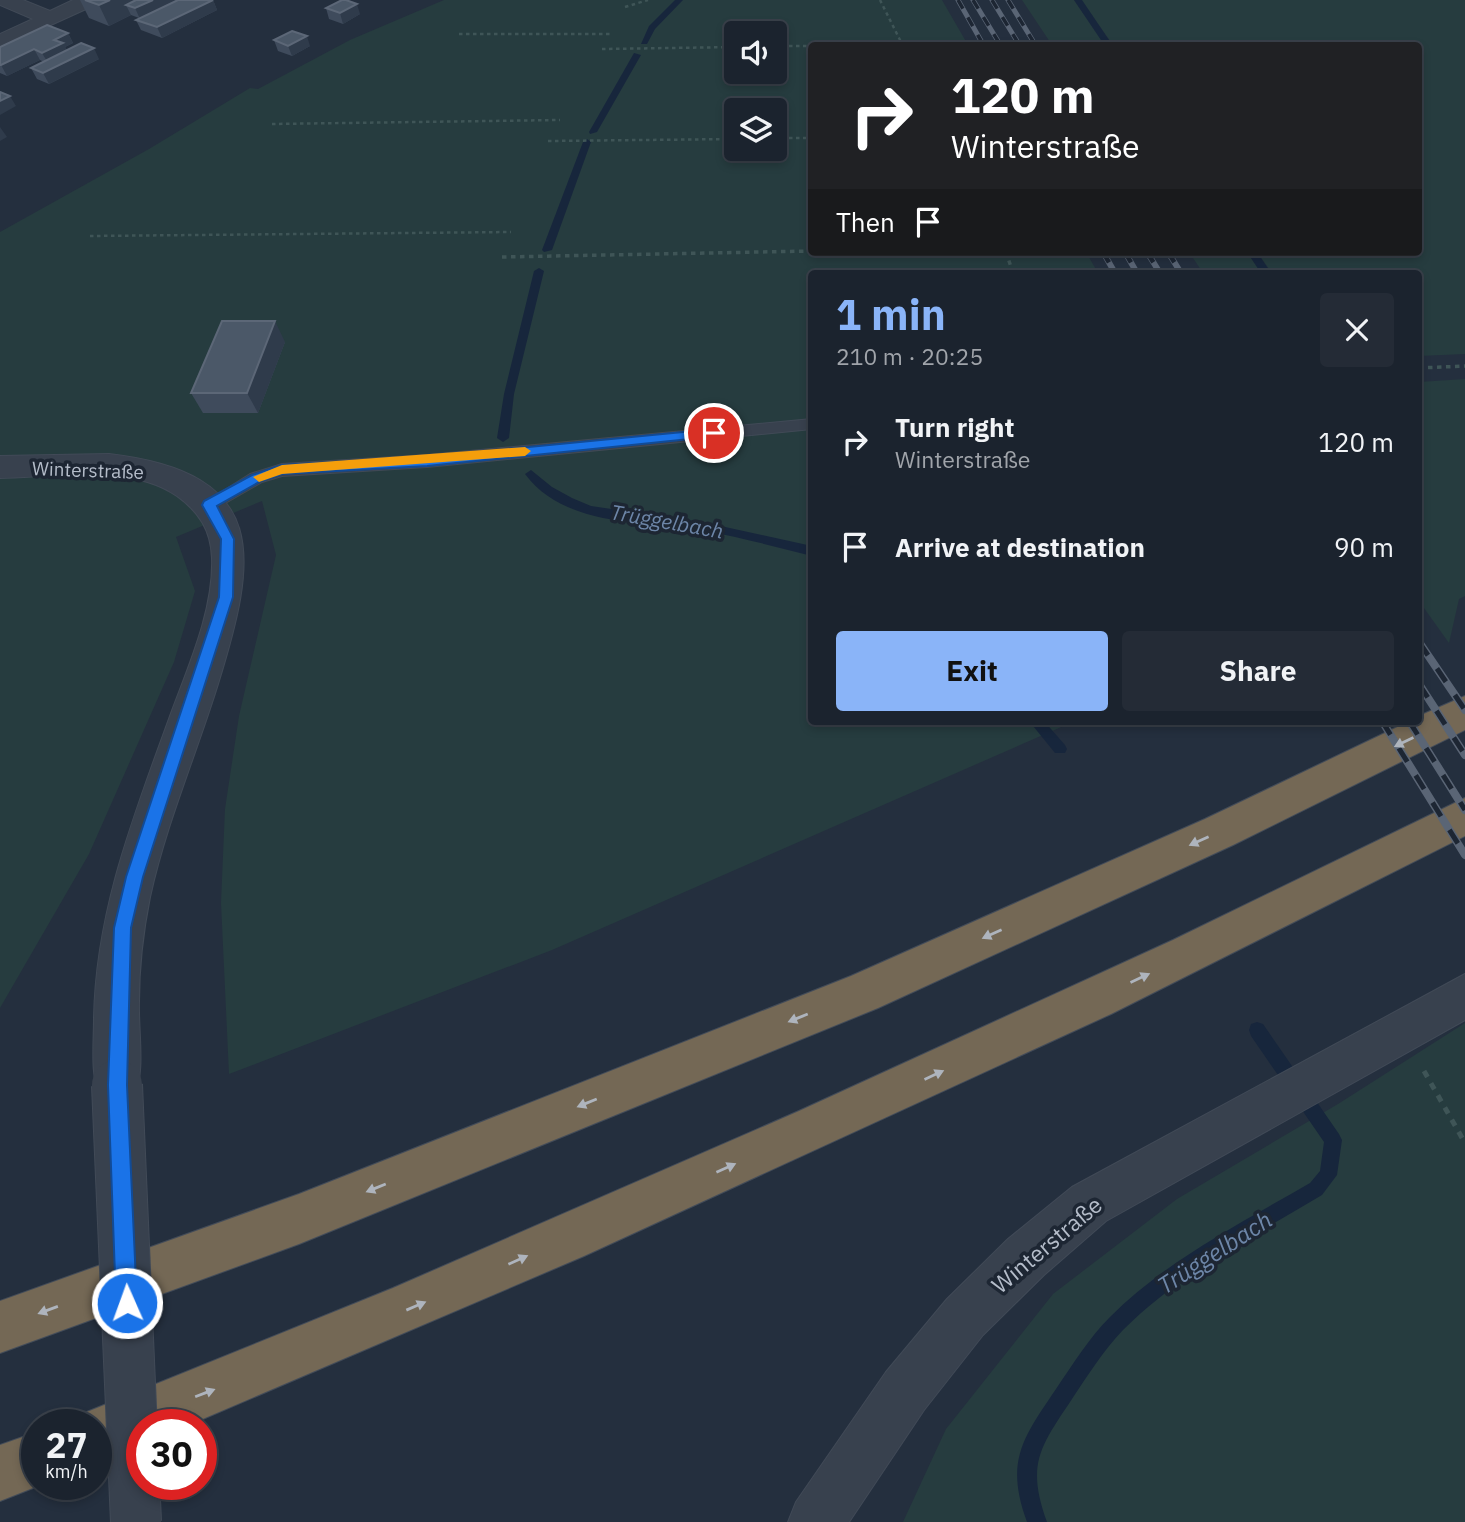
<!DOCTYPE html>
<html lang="en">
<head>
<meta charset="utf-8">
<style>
	:root { --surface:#1b232e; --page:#242b36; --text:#f1f3f6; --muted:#a0a4aa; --line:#39404a; --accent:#8ab4f8 }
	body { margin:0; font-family:"IBM Plex Sans",sans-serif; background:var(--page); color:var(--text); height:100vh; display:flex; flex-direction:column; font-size:26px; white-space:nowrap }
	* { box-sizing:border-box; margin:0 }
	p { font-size:23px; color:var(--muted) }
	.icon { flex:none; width:38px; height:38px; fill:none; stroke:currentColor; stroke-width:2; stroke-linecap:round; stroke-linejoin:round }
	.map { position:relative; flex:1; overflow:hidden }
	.drawer { position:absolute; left:808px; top:270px; width:614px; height:455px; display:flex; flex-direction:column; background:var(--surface); border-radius:7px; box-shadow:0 4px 10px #0003,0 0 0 2px var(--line) }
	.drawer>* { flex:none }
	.top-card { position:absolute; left:808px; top:42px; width:614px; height:214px; border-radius:7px; box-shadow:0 4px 10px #0003,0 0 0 2px var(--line); background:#202124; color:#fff; overflow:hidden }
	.tools { position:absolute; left:724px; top:21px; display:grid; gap:14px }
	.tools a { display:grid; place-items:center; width:63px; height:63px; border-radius:7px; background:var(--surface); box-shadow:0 4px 10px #0003,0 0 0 2px var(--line); font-size:35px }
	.speed { position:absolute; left:21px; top:1409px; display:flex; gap:14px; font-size:35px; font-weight:700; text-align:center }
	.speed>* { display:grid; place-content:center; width:91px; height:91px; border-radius:50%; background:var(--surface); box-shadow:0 4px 10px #0003,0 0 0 2px var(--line); line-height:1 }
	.speed small { font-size:18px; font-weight:400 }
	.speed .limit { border:10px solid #d22; background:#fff; color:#111 }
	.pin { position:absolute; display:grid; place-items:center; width:60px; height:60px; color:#fff; margin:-30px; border:4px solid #fff; border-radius:50%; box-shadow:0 2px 7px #0007 }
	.me { position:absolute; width:77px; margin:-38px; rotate:358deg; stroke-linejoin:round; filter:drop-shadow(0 0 5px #0008) }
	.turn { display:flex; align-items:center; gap:24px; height:147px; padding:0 28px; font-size:32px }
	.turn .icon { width:91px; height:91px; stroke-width:2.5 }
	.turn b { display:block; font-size:49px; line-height:60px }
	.then { display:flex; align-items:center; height:66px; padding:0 28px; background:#0003; gap:14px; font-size:26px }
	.round { display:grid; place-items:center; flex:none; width:74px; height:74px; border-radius:7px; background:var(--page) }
	.headline { display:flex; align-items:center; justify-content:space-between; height:119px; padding:0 28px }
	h1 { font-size:42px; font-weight:800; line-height:52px; color:var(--accent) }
	.cta { display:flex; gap:14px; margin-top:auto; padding:14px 28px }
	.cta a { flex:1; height:80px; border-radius:7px; background:var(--accent); color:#111; font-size:28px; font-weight:800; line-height:80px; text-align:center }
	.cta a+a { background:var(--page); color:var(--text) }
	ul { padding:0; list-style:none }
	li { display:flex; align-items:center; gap:21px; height:105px; padding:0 28px }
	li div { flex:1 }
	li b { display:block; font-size:26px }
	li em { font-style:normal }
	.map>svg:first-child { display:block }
	.green { fill:#263c3f; fill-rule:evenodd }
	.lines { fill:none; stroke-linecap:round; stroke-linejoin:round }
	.stream { fill:#17263c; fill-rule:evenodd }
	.service-casing { stroke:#414a57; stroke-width:2 }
	.minor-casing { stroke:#414a57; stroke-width:2 }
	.motorway-casing { stroke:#434c59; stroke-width:2 }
	.path-far2 { stroke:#3f5557; stroke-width:2.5; stroke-dasharray:3.5 3.5; stroke-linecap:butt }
	.path-far1 { stroke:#3f5557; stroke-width:3.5; stroke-dasharray:4.5 4.5; stroke-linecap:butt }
	.path { stroke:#3f5557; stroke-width:5; stroke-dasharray:7 7; stroke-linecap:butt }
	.service { fill:#38414e; fill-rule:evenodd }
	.minor { fill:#38414e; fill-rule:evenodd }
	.motorway { fill:#746855; fill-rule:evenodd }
	.rail-far2-casing { stroke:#5a6575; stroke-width:5 }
	.rail-far1-casing { stroke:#5a6575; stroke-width:6 }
	.rail-casing { stroke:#5a6575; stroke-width:8 }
	.rail-far2 { stroke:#1d2633; stroke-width:3.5; stroke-dasharray:10; stroke-linecap:butt }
	.rail-far1 { stroke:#1d2633; stroke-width:4.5; stroke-dasharray:12; stroke-linecap:butt }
	.rail { stroke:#1d2633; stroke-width:5; stroke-dasharray:16; stroke-linecap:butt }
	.minor-bridge-casing { stroke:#414a57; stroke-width:52; stroke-linecap:butt }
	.minor-bridge { stroke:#38414e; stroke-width:50 }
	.wall { fill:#3f4b5c }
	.shaded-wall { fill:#2f3b4b }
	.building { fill:#4b5868; stroke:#5c6777; stroke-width:2 }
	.oneway { fill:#aeb4bd }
	.route { fill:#1a73e8; stroke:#114b97; stroke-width:2 }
	.slow { fill:#f59e0b }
	.labels { text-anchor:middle; stroke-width:7; stroke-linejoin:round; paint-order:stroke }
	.street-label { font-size:19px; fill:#b4bcc9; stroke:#1d2633 }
	.water-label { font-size:21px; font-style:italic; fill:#6d86a8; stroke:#1d2633 }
	.near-street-label { font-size:23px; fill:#b4bcc9; stroke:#1d2633 }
	.near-water-label { font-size:24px; font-style:italic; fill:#6d86a8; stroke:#1d2633 }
</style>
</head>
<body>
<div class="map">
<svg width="1465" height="1522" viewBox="0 0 1465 1522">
	<rect width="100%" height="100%" fill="#242f3e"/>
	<!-- green -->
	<g class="green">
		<path d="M444,0H942L968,45L812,46V252H1086L1098,273H812V721H1075L552,950L229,1074L221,903L225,809L239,716L276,555L262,501L176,537L195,591L174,662L89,854L0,1008V232L149,149L250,88L258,89L350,40ZM737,33H775V72H737ZM737,110H775V149H737Z"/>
		<path d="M1022,0H1074L1105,45H1052Z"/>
		<path d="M1081,0H1465V354L1419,356V273H1272L1257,252H1419V46L1113,45Z"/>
		<path d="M1189,252H1247L1261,273H1203Z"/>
		<path d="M1465,379V596L1459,599L1449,643L1419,601V382Z"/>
		<path d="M1465,1023V1522H903L946,1429L1053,1294L1177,1199L1338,1104Z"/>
	</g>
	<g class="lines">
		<!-- stream -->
		<g class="stream">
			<path d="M675,0H683L655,29L647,44H641L649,26Z"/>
			<path d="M1074,0H1082L1113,46H1105Z"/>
			<path d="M634,53L641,55L597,132L590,134L589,132Z"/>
			<path d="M587,139L591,142L552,250L544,252L542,250L583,142Z"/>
			<path d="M1247,252H1257L1271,273H1261Z"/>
			<path d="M539,268L544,271L514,394L509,438L503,442L497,438L504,394L534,271Z"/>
			<path d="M531,470L552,487L572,498L591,506L707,523L812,546V556C777,547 742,538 706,531C647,521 565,528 525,474Z"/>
			<path d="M1029,721H1044L1065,745L1067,749L1065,753H1055Z"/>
			<path d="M1257,1022L1263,1024L1339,1134L1342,1140L1337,1175L1322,1195C1254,1236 1180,1273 1123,1330C1103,1351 1088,1375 1072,1399C1040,1447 1026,1464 1047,1522H1027C1005,1462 1022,1439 1056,1389C1073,1364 1089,1338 1110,1317C1167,1260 1241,1223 1310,1183L1320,1171L1324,1142L1251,1036L1249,1030L1251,1024Z"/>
		</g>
		<!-- service casing -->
		<g class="service-casing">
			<path id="service" d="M812,419V429L427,467L282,476L262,482L215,509L209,511L201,505L250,474L282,464L427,455Z"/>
		</g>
		<!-- minor casing -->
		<g class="minor-casing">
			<g id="minor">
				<path d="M0,0H23L50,11L73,0H100L97,4L0,48V34L33,19L0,5Z"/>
				<path d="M109,454C272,473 257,558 218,684C196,755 166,824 150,897C143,932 139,966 139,1002C138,1034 146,1071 133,1101L117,1108L101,1101C90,1076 94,1046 94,1018C96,910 134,816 170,716C188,667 214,610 212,558C211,530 199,512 177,496C130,463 54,477 0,478V456Z"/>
				<path d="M1465,974V1020L1106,1221L1044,1275L983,1335L924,1410L849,1522H788L796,1502L886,1372L947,1299L1008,1239L1072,1187Z"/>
			</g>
		</g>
		<!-- motorway casing -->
		<g class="motorway-casing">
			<g id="motorway">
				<path d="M1465,696V730L1233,845L878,1008L299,1244L0,1353V1301L299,1194L851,976L1205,819L1410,721H1419V716Z"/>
				<path d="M1465,798V836L1111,1014L584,1256L191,1424H142V1444L96,1462V1424H73L77,1416L393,1288L799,1111L1173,940Z"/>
				<path d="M37,1432V1484H43L0,1501V1445Z"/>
			</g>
		</g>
		<!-- path-far2 -->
		<g class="path-far2">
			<path d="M880,0L903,46"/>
			<path d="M625,7L648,0"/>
			<path d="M459,34H612"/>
			<path d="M775,46H812"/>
			<path d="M825,46L842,45"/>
			<path d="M602,49L737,47"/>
			<path d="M272,124L560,120"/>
			<path d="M775,138H812"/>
			<path d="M548,141L737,139"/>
			<path d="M90,236L511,232"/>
		</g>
		<!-- path-far1 -->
		<g class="path-far1">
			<path d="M1006,252L1013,273"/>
			<path d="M502,257L812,251"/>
			<path d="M1419,368L1465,366"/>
		</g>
		<!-- path -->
		<path class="path" d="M1424,1071L1465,1143"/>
		<!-- service -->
		<use href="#service" class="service"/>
		<!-- minor -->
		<use href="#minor" class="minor"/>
		<!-- motorway -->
		<use href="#motorway" class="motorway"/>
		<!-- rail-far2 casing -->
		<g class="rail-far2-casing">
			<g id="rail-far2">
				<path d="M958,0L984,46"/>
				<path d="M973,0L1001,46"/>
				<path d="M992,0L1020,46"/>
				<path d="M1008,0L1036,46"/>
			</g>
		</g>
		<!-- rail-far1 casing -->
		<g class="rail-far1-casing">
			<g id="rail-far1">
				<path d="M1103,252L1115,273"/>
				<path d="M1125,252L1137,273"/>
				<path d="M1147,252L1160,273"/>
				<path d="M1168,252L1181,273"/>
			</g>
		</g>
		<!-- rail casing -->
		<g class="rail-casing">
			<g id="rail">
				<path d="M1419,642L1465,710"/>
				<path d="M1419,684L1465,755"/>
				<path d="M1382,721L1465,855"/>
				<path d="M1409,721L1465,810"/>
			</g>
		</g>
		<!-- rail-far2 -->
		<use href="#rail-far2" class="rail-far2"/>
		<!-- rail-far1 -->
		<use href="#rail-far1" class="rail-far1"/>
		<!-- rail -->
		<use href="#rail" class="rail"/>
		<!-- minor-bridge casing -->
		<g class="minor-bridge-casing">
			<path id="minor-bridge" d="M117,1085L136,1522"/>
		</g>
		<!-- minor-bridge -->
		<use href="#minor-bridge" class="minor-bridge"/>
	</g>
	<!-- wall -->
	<g class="wall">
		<path d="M80,0H213L217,10L162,38L141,30L136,20L139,18L131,15L109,26L89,18Z"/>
		<path d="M326,8L360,14L343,24L329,19Z"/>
		<path d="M68,33L73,43L65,47L67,50L99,59L49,84L37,79L31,68L44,62L40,60L7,76L0,73V47Z"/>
		<path d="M274,40L310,46L292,56L278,51Z"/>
		<path d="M285,342L258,413H203L191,393Z"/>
	</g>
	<!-- shaded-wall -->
	<g class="shaded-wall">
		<path d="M110,0H176L177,1L140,19L135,8L126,5L131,15L109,26L99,5Z"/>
		<path d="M213,0L217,10L162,38L157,27Z"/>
		<path d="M357,4L360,14L343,24L340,13Z"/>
		<path d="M68,33L73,43L65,47L69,53L48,63L42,53L54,40Z"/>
		<path d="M307,36L310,46L292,56L288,46Z"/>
		<path d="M94,48L99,59L49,84L43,73Z"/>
		<path d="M34,49L40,60L7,76L1,65Z"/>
		<path d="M10,96L16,106L0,115V101Z"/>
		<path d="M0,127L7,137L0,141Z"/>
		<path d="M275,321L285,342L258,413L247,393Z"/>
	</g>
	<!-- building -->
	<g class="building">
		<path d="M85,0H110L99,5Z"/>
		<path d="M136,0H153L135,8L126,5Z"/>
		<path d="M178,0H213L157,27L136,20Z"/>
		<path d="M342,0H346L357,4L340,13L326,8Z"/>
		<path d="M47,25L68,33L54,40L63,43L42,53L34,49L1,65H0V47Z"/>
		<path d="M292,31L307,36L288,46L274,40Z"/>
		<path d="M81,43L94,48L43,73L31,68Z"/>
		<path d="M0,92L10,96L0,101Z"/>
		<path d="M222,321H275L247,393H191Z"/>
	</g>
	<!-- one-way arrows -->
	<defs><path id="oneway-solid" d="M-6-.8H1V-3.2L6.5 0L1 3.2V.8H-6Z" transform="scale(1.75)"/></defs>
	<g class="oneway">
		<use href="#oneway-solid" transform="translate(1404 742) rotate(154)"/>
		<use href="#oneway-solid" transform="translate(1199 841) rotate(156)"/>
		<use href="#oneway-solid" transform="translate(992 934) rotate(156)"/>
		<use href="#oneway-solid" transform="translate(1140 978) rotate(-25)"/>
		<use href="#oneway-solid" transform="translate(798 1018) rotate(158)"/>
		<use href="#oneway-solid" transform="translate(934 1075) rotate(-25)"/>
		<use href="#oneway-solid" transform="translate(587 1103) rotate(158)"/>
		<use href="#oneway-solid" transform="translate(726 1168) rotate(-24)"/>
		<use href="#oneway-solid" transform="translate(376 1188) rotate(158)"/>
		<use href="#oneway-solid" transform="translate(518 1260) rotate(-24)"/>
		<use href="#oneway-solid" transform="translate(416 1306) rotate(-23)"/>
		<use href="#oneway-solid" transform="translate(48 1310) rotate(160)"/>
		<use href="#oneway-solid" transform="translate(205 1393) rotate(-21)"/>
	</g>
	<!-- route -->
	<path class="route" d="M714,429L721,433L719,436L427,466L282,474L261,481L217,506L234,539L233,597L143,877L131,928L127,1085L137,1303L134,1311L127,1314L119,1311L116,1303L108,1085L114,928L126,877L219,597L221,539L202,505L204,501L252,475L282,465L427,457Z"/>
	<!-- slow -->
	<path class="slow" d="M525,447L531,451L525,456L282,474L259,482L253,477L282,465Z"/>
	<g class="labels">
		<!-- street labels -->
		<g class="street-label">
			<text transform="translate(88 470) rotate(2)" y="7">Winterstraße</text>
		</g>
		<!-- water labels -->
		<g class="water-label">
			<text transform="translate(667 522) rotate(10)" y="7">Trüggelbach</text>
		</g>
		<!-- near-street labels -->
		<g class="near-street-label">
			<text transform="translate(1047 1245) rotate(-40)" y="8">Winterstraße</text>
		</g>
		<!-- near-water labels -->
		<g class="near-water-label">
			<text transform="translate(1215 1253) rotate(-33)" y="8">Trüggelbach</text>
		</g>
	</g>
</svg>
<div class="tools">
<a><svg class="icon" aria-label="sound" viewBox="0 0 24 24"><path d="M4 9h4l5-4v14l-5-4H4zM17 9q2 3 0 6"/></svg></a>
<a><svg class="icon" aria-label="layers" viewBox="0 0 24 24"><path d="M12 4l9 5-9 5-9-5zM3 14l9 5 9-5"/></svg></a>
</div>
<div class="speed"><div>27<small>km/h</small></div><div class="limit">30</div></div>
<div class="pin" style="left:714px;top:433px;background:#d93025"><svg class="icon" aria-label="arrive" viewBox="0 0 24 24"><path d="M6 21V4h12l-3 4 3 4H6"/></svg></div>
<svg class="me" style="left:127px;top:1303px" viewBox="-20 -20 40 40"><circle r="17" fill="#1a73e8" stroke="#fff" stroke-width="3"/><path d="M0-11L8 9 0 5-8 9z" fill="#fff"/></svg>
<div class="top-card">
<div class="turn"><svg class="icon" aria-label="right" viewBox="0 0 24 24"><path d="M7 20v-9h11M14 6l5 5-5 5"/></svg><div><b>120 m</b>Winterstraße</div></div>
<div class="then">Then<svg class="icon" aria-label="arrive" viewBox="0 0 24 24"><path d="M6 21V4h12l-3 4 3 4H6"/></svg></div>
</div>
<section class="drawer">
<div class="headline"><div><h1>1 min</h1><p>210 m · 20:25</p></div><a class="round"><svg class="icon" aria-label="close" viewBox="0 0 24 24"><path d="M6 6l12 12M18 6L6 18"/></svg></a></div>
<ul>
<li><svg class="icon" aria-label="right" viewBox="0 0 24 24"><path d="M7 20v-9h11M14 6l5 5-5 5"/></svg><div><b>Turn right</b><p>Winterstraße</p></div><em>120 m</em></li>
<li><svg class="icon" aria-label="arrive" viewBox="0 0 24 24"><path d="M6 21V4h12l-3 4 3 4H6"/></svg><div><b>Arrive at destination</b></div><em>90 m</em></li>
</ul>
<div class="cta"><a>Exit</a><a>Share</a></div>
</section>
</div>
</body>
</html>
